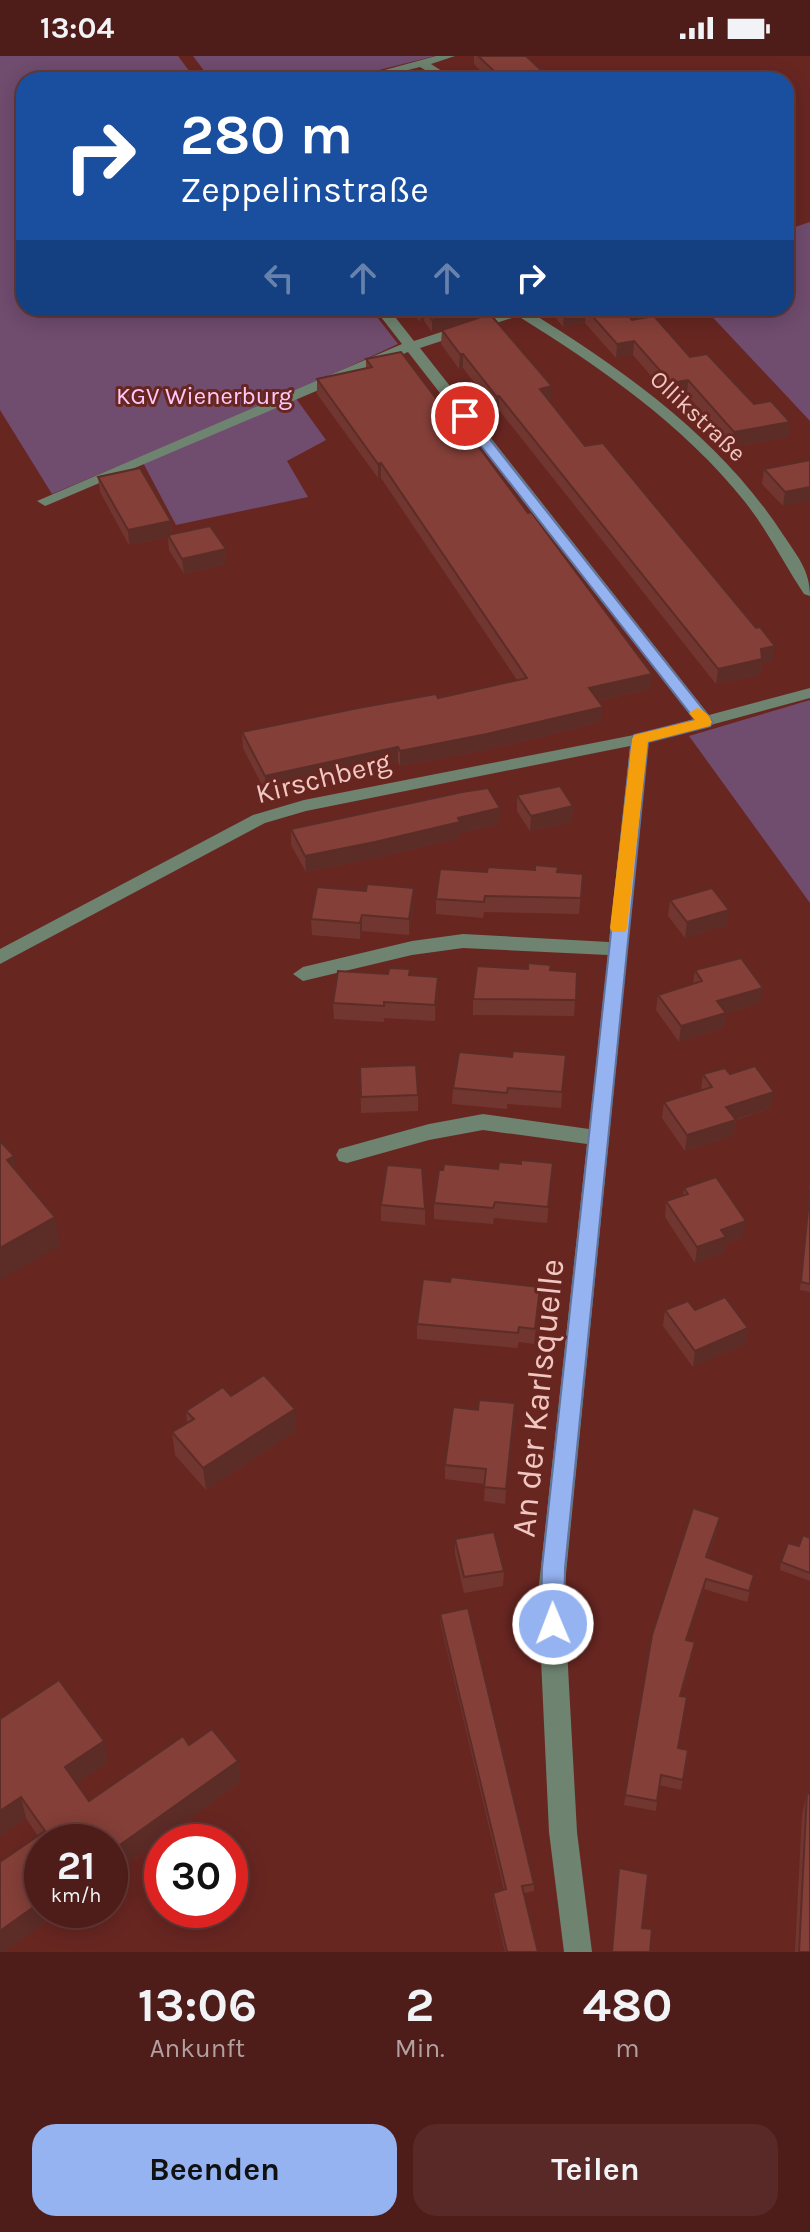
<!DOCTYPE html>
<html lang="de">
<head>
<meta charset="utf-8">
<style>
	:root { --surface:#4e1c19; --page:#582926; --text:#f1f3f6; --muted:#b3a1a2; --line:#653a38; --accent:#95b2f1 }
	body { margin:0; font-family:Karla,sans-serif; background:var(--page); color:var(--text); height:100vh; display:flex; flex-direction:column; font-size:30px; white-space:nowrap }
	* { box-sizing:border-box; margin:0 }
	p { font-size:26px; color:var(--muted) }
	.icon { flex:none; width:44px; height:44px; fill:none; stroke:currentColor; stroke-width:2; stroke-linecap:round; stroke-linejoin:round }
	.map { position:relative; height:1896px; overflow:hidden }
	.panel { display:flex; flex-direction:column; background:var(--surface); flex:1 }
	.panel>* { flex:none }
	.hud { position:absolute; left:16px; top:16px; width:778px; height:244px; border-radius:24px; box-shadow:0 4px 20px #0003,0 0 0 2px var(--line); background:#1a4fa0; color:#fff; overflow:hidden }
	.speed { position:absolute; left:24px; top:1768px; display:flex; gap:16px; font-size:40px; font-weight:700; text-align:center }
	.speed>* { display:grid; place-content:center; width:104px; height:104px; border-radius:50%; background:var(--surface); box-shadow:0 4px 20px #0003,0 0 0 2px var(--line); line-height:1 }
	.speed small { font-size:20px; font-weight:400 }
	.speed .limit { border:12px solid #d22; background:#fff; color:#111 }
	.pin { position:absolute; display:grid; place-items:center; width:68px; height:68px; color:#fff; margin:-34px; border:4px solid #fff; border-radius:50%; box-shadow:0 2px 8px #0007 }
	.me { position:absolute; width:88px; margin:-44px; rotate:359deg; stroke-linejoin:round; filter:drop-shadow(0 0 6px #0008) }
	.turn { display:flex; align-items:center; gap:28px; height:168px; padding:0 32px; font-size:36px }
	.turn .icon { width:104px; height:104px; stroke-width:2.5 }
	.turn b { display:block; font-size:56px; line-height:68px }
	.lanes { display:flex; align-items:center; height:76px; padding:0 32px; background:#0003; justify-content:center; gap:40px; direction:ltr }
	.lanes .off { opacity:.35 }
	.eta { display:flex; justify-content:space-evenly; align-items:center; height:136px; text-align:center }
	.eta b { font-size:48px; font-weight:700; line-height:56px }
	.button { display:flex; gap:16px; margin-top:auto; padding:16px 32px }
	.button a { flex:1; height:92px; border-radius:24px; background:var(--accent); color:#111; font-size:32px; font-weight:700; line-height:92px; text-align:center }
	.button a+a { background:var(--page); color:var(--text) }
	.status { display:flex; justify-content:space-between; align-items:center; height:56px; padding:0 40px; background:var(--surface); direction:ltr }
	.status svg { height:22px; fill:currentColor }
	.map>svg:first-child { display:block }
	.green { fill:#704c6f }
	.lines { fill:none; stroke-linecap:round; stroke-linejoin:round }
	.minor { fill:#6e8370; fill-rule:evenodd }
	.wall { fill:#723630 }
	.shaded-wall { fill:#5c2c27 }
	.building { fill:#843f38; stroke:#5c2c27; stroke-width:2 }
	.route { fill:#95b2f1; stroke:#61749d; stroke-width:2 }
	.slow { fill:#f59e0b }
	.labels { text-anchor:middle; stroke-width:6; stroke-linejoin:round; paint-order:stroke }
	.far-park-label { font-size:24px; fill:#ffc9fd; stroke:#682621 }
	.far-street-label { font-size:24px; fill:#f1c7c2; stroke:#682621 }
	.street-label { font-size:28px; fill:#f1c7c2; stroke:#682621 }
	.near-street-label { font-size:34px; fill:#f1c7c2; stroke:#682621 }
</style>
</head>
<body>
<div class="status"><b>13:04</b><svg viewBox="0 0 49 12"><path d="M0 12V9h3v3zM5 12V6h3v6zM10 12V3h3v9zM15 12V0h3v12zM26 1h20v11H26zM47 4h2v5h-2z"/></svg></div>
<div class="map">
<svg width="810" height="1896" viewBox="0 0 810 1896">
	<rect width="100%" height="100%" fill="#682621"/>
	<!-- green -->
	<g class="green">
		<path d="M0,0H178L196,24H24V252H370L398,288L292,337L326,384L287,405L308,441L176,469L140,401L52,438L0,354Z"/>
		<path d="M193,0H435L339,24H211Z"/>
		<path d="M810,166V365L704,252H786V174Z"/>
		<path d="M810,644V847L689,680Z"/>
	</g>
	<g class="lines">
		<!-- minor -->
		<g class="minor">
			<path d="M436,0H455L431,8L456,24H442L420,11L368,24H348Z"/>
			<path d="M374,252H388L414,285L514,252H536L530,256C626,315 722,384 784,480C798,501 810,515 810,540L804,538C784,508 768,475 745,446C684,369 600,311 518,260L420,292L709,659L810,632V642L648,686L564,1538L577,1776L592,1896H564L549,1776L538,1538L587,1088L483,1074L429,1084L347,1107L339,1105L336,1099L339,1093L429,1068L483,1058L589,1073L608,899L463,892L412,899L303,925L293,918L303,911L412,885L463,878L609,886L630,690L306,755L265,767L0,908V893L253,759L304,744L639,678L694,663L408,296L50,448L45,450L37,445L402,288Z"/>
		</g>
	</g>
	<!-- wall -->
	<g class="wall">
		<path d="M474,0H526L552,24H490L474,8Z"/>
		<path d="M409,252H481V256L480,260L432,276L424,265L420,266Z"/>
		<path d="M548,252H621L632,264L690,301L754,348L790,366L788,381L733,391L687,339L670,342L633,299L616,302L585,267L563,271Z"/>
		<path d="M442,274L551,345H550L585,390L772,605L762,607L760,619L716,628L499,354L496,355L463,312L459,313L441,288Z"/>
		<path d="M366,303L650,633L598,645L601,666L486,694L400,710L398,706L265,735L243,692L242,676L438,642L517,624L381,422H378L317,338V323L366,313Z"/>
		<path d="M810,404L783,450L762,428L764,413Z"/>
		<path d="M98,421L171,465L172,478L226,508L184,518L169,494L168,481L129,489L100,436Z"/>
		<path d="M517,739L573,750L572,766L530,775L517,755Z"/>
		<path d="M500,752L499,768L460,777V782L375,802L306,816L291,789V773Z"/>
		<path d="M487,816L558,817L583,818L579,858L484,856L483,862L436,858V843Z"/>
		<path d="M414,832V847L409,879L362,875L360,883L312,879L311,863L366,835Z"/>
		<path d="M670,844L727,869L685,882L668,860Z"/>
		<path d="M550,914L577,916L574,960L473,959V943Z"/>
		<path d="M695,914L760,947L726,957L724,972L679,986L656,954L658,939L693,928Z"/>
		<path d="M410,919L438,937L435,965L384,962V966L334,963L333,947Z"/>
		<path d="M566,999L561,1052L507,1048V1053L452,1048L453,1032L512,1001Z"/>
		<path d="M360,1011L418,1039V1055L361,1057Z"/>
		<path d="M703,1018H730L771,1052L736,1064L733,1080L685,1095L662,1062L664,1046L701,1034Z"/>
		<path d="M553,1107L547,1167L494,1162L493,1168L434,1163V1147L498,1113L521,1108Z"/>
		<path d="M810,1125V1236L800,1234Z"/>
		<path d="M684,1132L743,1181L725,1188L724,1197L695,1207L665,1161L666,1145L683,1140Z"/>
		<path d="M381,1149L425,1153V1169L381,1165Z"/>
		<path d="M539,1246L534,1288L519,1286L517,1292L417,1283V1268Z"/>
		<path d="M665,1254H695L748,1272L746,1288L693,1311L663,1270Z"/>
		<path d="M231,1340L296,1375L206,1434L175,1399L172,1376L187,1367L186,1355Z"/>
		<path d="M515,1362L505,1448L484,1445L485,1428L445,1423V1409Z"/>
		<path d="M718,1471L708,1502L754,1519L747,1546L704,1533L687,1584L693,1597L681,1640L678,1692L688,1694L681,1734L659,1729L656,1755L624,1749L652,1579Z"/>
		<path d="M810,1482V1525L780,1514L781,1506Z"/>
		<path d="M455,1483L504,1515L503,1530L464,1537L455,1498Z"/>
		<path d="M440,1558L534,1828V1835L524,1837L538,1896H505L493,1844V1837L504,1834L440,1565Z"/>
		<path d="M0,1663L108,1706L77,1727L89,1745L189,1689L238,1705L240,1726L110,1820V1786L62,1854L4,1896H0L38,1780L26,1762L0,1780Z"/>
		<path d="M807,1737L810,1896H795L802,1758Z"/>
	</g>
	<!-- shaded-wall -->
	<g class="shaded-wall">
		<path d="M468,252H481L480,260L432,276V264Z"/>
		<path d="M425,253L424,265L420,266V254Z"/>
		<path d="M586,253L585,267L563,271L564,257Z"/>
		<path d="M634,285L633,299L616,302L617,288Z"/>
		<path d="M460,298H463V312L459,313Z"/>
		<path d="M688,324L687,339L670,342L671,327Z"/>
		<path d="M552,330L551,345L539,347L540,333Z"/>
		<path d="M496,340H499V354L496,355Z"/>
		<path d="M790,366L788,381L733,391L734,376Z"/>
		<path d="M381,407V422H378V408Z"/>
		<path d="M810,431V445L783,450L785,436Z"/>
		<path d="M171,465L172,480L129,489L128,474Z"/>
		<path d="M226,493V508L184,518L182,503Z"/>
		<path d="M775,590L772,605L762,607L760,619L716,628L718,613L761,593Z"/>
		<path d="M652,618L650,633L588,647L589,632Z"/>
		<path d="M603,651L601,666L486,694L400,710V695Z"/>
		<path d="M398,691V706L265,735V720Z"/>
		<path d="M573,750L572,766L530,775L531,760Z"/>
		<path d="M500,752L499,768L460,777V782L375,802L306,816L305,800Z"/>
		<path d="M414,832V847L409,879V863Z"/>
		<path d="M729,854L727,869L685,882L687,866Z"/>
		<path d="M362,859V875L360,883V867Z"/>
		<path d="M438,921V937L435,965V949Z"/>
		<path d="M763,932L760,947L726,957L724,972L679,986L681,970L717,945Z"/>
		<path d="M774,1036L771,1052L724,1067L726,1051Z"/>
		<path d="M736,1064L733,1080L685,1095L687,1079Z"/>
		<path d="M14,1100L19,1130L7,1104Z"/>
		<path d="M55,1161L60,1190L0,1224V1192Z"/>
		<path d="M746,1165L743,1181L725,1188L724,1197L695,1207L697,1191L721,1174Z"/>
		<path d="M748,1272L746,1288L693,1311L695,1295Z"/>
		<path d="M515,1347V1362L505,1448L506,1433Z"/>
		<path d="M295,1353L296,1375L206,1434L203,1412Z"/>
		<path d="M720,1461L718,1471L704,1512L706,1501Z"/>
		<path d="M706,1523L704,1533L684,1594L686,1584Z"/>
		<path d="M104,1685L108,1706L70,1732L65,1711Z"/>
		<path d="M238,1705L240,1726L110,1820V1796Z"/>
		<path d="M21,1741L26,1762L0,1780V1755Z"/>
		<path d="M42,1845V1854H62L4,1896H0V1875Z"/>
	</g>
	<!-- building -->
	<g class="building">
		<path d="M478,0H526L552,24H518L511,17L495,16Z"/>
		<path d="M419,252H468L432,264L425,253L420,254Z"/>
		<path d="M560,252H621L632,264L654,260L690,301L707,298L754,348L771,345L790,366L734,376L688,324L671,327L634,285L617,288L586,253L564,257Z"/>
		<path d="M490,258L552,330L540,333L585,390L603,387L756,572L760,571L775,590L761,593L762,603L718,613L499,340H496L463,298H460L442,274Z"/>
		<path d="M401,296L438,345L444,344L528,457L531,456L652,618L589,632L603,651L487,678L400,695L398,691L265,720L242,676L358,652L436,638L438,642L527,622L381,407L378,408L317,323L372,311L366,303Z"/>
		<path d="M810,404V431L785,436L764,413Z"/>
		<path d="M140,412L171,465L128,474L98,421Z"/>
		<path d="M210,470L226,493L182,503L168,479Z"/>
		<path d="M560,730L573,750L531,760L517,739Z"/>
		<path d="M488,732L500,752L458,762L460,766L375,786L305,800L291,773L462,736Z"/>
		<path d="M535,809L558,811L557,816L583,818L581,842L485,840L484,846L436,843L440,813L487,816L488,811L535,814Z"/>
		<path d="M367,828L414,832L409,863L362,859L360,867L311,863L317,831L366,835Z"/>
		<path d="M712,832L729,854L687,866L670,844Z"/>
		<path d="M741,902L763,932L717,945L726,957L681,970L658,939L702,925L695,914Z"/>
		<path d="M528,907L551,909L550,914L577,916L576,944L473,943L477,910L528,913Z"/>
		<path d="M389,912L410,913L409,919L438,921L435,949L384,946V950L333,947L338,915L388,918Z"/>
		<path d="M513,995L566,999L562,1036L508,1032L507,1037L453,1032L459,996L512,1001Z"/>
		<path d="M416,1009L418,1039L361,1041L360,1011Z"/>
		<path d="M755,1010L774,1036L726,1051L736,1064L687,1079L664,1046L712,1031L703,1018L725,1012L730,1018Z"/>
		<path d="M0,1085L14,1100L7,1104L55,1161L0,1192Z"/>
		<path d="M521,1104L553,1107L548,1151L495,1146L493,1152L434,1147L439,1114H443L444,1108L498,1113L499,1106L521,1108Z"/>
		<path d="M387,1109L422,1112L425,1153L381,1149Z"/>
		<path d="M716,1121L746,1165L721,1174L726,1181L697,1191L666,1145L688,1138L684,1132Z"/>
		<path d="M810,1133V1228L801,1226Z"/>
		<path d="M451,1221L540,1231L535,1273L519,1271L518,1277L417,1268L423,1223L450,1226Z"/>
		<path d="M725,1241L748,1272L695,1295L665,1254L688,1245L695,1254Z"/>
		<path d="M264,1319L295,1353L203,1412L172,1376L194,1363L186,1355L223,1331L231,1340Z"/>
		<path d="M479,1344L515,1347L506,1433L484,1431L486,1413L445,1409L453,1351L478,1354Z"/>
		<path d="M693,1452L720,1461L706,1501L754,1519L749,1535L706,1523L686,1584L695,1586L680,1640L687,1641L678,1692L688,1694L683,1724L661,1719L657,1745L625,1739L652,1579Z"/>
		<path d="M494,1476L504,1515L464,1521L455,1483Z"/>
		<path d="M803,1479L810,1482V1517L781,1506L788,1487L799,1490Z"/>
		<path d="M468,1552L534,1828L522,1830L538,1896H507L493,1837L506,1833L440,1558Z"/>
		<path d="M59,1624L104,1685L65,1711L89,1745L183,1680L189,1689L212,1673L238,1705L110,1796V1786H42V1845L0,1875V1806L45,1775L21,1741L0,1755V1663Z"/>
		<path d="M807,1737L810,1738V1896H799Z"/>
		<path d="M619,1812L648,1818L642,1872L652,1873L650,1896H612Z"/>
	</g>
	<!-- route -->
	<path class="route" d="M460,357H469L713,666L710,670L648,686L565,1512L564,1568L561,1576L553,1579L544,1576L541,1568L542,1512L632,683L634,679L695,664L460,363Z"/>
	<!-- slow -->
	<path class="slow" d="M697,652C704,654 715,663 710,670L648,686L627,872L625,876H612L610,872L632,683L634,679L695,664L689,657Z"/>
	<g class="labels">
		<!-- far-park labels -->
		<g class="far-park-label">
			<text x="204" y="348">KGV Wienerburg</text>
		</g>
		<!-- far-street labels -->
		<g class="far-street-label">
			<text transform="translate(698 360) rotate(43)" y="8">Ollikstraße</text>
		</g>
		<!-- street labels -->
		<g class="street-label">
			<text transform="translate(323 721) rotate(-14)" y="10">Kirschberg</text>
		</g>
		<!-- near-street labels -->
		<g class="near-street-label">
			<text transform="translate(537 1342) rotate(-84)" y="12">An der Karlsquelle</text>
		</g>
	</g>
</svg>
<div class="speed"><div>21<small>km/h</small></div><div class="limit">30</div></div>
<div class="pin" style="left:465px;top:360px;background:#d93025"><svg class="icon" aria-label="arrive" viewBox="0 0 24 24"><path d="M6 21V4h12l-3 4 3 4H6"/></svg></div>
<svg class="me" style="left:553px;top:1568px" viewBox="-20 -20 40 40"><circle r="17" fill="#95b2f1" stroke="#fff" stroke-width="3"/><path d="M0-11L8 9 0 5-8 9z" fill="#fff"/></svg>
<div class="hud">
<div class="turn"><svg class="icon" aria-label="right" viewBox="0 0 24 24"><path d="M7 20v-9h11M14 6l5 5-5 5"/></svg><div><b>280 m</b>Zeppelinstraße</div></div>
<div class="lanes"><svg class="icon off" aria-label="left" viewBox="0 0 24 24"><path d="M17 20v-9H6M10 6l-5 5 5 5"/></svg><svg class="icon off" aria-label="ahead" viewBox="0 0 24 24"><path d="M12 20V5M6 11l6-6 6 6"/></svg><svg class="icon off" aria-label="ahead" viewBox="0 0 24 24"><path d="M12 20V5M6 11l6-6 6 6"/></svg><svg class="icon" aria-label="right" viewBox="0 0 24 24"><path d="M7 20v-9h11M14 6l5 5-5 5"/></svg></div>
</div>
</div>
<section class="panel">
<div class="eta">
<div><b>13:06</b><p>Ankunft</p></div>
<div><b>2</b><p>Min.</p></div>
<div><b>480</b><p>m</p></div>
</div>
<div class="button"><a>Beenden</a><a>Teilen</a></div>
</section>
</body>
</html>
